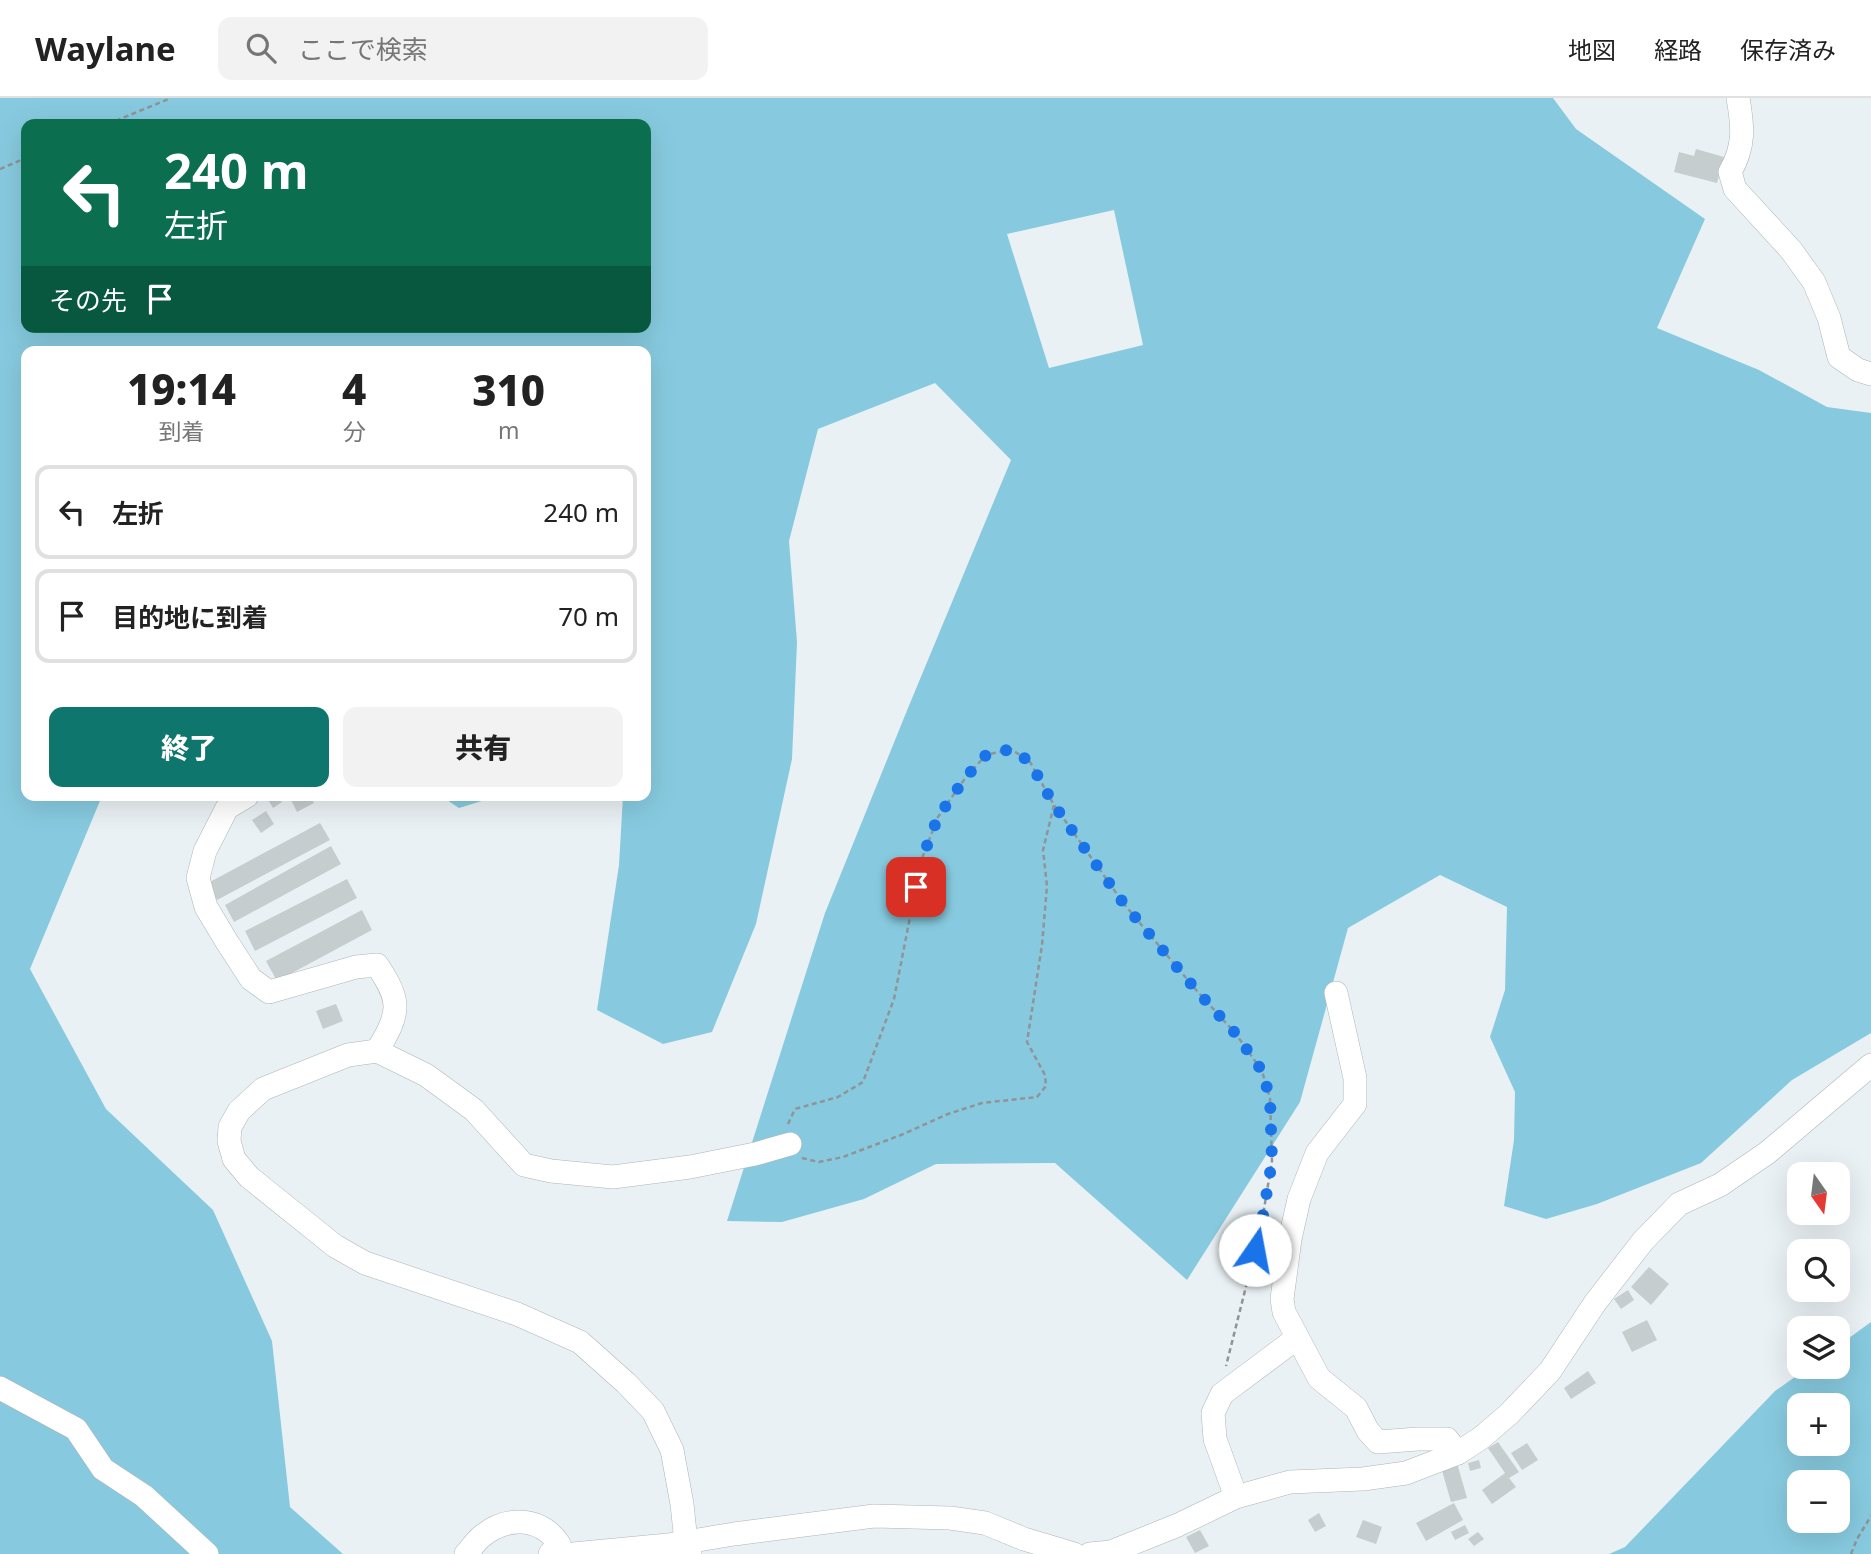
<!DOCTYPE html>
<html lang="ja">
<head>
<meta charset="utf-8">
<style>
	:root { --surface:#fff; --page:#f2f2f2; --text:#222; --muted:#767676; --line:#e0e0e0; --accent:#0f766e }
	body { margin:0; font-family:"Noto Sans","Noto Sans JP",sans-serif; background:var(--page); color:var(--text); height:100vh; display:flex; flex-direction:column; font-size:26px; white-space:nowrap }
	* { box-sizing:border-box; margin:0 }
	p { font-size:23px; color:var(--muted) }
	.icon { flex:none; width:38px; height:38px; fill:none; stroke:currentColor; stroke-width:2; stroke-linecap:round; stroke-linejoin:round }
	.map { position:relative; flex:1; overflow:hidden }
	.drawer { position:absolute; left:21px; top:248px; width:630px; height:455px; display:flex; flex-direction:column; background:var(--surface); border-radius:14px; box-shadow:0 7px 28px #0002 }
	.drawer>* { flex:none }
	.guide { position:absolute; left:21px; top:21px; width:630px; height:214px; border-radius:14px; box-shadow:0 7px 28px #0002; background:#0b6e4f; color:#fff; overflow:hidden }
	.needle { width:46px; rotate:166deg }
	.controls { position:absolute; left:1787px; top:1064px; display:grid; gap:14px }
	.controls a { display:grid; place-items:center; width:63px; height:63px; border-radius:14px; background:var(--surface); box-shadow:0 7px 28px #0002; font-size:35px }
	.pin { position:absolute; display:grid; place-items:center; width:60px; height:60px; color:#fff; margin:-30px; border-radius:14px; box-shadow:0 4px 10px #0006 }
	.me { position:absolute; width:77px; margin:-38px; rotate:12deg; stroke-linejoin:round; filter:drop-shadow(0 0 5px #0008) }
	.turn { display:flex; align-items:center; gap:24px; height:147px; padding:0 28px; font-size:32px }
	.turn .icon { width:91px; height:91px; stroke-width:2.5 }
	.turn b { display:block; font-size:49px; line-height:60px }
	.then { display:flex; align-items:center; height:66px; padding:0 28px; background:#0003; gap:14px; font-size:26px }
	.eta { display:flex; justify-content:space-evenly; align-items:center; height:119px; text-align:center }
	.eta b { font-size:42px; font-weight:800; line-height:49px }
	.button { display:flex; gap:14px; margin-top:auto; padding:14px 28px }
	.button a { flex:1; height:80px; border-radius:14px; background:var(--accent); color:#fff; font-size:28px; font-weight:800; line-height:80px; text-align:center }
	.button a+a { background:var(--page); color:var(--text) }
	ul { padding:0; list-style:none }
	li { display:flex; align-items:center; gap:21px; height:94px; margin:0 14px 10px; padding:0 14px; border:4px solid var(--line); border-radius:14px }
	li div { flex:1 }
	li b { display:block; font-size:26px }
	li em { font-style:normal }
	header { display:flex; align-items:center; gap:42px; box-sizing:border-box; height:98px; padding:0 35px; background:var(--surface); border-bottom:2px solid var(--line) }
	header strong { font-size:33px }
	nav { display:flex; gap:38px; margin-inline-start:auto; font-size:24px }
	.search { width:490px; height:63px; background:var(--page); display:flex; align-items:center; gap:18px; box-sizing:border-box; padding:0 24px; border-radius:14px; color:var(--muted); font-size:26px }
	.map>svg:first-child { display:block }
	.green { fill:#87cadf; fill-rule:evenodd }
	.building { fill:#c6cdcf }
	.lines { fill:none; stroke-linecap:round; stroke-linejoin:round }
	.minor-casing { stroke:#aeb4b7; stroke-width:24 }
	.path { stroke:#8f9496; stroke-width:2.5; stroke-dasharray:5 3.5; stroke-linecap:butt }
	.minor { stroke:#fff; stroke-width:23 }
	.route { stroke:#1a73e8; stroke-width:12; stroke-dasharray:0 21.6 }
</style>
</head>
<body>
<header>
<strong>Waylane</strong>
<div class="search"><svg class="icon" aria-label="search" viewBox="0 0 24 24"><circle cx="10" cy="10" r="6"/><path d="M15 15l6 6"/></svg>ここで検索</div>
<nav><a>地図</a><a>経路</a><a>保存済み</a></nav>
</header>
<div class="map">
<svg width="1871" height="1456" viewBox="0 0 1871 1456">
	<rect width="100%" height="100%" fill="#eaf1f4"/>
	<!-- green -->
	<g class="green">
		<path d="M0,0H1553L1576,31L1705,121L1657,230L1759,272L1827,309L1871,315V935L1792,982L1701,1065L1597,1106L1546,1121L1504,1108L1514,1042L1515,994L1490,939L1505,892L1507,809L1440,777L1348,830L1300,1004L1187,1182L1055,1065L936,1066L864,1101L782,1124L727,1123L825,815L908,610L1011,362L935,285L818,331L789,443L797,544L792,661L756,826L712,934L663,946L597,912L619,767L623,698H646V254H26V698H102L30,871L106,1011L213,1112L272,1243L290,1409L343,1456H0ZM26,26H646V229H26ZM1114,112L1143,247L1049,270L1007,136Z"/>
		<path d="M441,698H498L459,710Z"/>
		<path d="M1871,1224V1456H1609L1625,1449L1775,1293L1809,1269H1838V1248ZM1838,1307V1346H1799V1307ZM1838,1384V1423H1799V1384Z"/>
	</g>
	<!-- building -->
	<g class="building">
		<path d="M1696,51L1724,59L1717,85L1674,74L1679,54L1694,58Z"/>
		<path d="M266,698H278L282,704L273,710Z"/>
		<path d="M289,698H310L314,705L297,714Z"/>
		<path d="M266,713L274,726L261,735L252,722Z"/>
		<path d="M320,725L330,742L217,802L208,785Z"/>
		<path d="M331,748L341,766L234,824L225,807Z"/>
		<path d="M347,781L357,800L255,853L245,833Z"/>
		<path d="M362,812L372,832L277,883L266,863Z"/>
		<path d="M336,906L343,923L323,931L316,913Z"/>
		<path d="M1649,1169L1669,1186L1651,1207L1631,1189Z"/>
		<path d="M1628,1192L1634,1202L1621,1211L1614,1201Z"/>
		<path d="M1647,1222L1657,1242L1632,1254L1622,1234Z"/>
		<path d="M1588,1273L1596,1285L1571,1301L1564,1290Z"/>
		<path d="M1498,1344L1519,1374L1509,1380L1516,1389L1492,1406L1482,1392L1505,1375L1488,1350Z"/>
		<path d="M1527,1345L1538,1362L1522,1372L1511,1355Z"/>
		<path d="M1479,1362L1481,1370L1470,1373L1468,1365Z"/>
		<path d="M1457,1365L1467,1400L1451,1404L1441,1369Z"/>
		<path d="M1454,1405L1463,1422L1426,1443L1416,1425Z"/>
		<path d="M1319,1415L1326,1428L1315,1434L1308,1422Z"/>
		<path d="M1363,1422L1382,1429L1376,1446L1356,1439Z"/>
		<path d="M1465,1427L1469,1435L1455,1442L1451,1434Z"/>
		<path d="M1200,1432L1209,1448L1195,1455L1186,1439Z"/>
		<path d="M1478,1434L1484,1441L1474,1448L1468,1441Z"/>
	</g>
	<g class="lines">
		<!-- minor casing -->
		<g class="minor-casing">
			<g id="minor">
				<path d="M1738,0C1743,29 1745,48 1730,74L1735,91L1791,152L1814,184L1829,220L1839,259L1858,272L1871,276"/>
				<path d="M247,698L227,710L205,753L198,780L206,809L227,844L251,881L269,894L356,869L377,867C402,904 400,915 377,953"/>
				<path d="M1336,895L1355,980V1006L1317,1055L1299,1101L1290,1141L1282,1201L1284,1214L1319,1280L1356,1310L1368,1333L1378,1344L1418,1341H1447L1458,1355"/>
				<path d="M0,1290L76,1331L103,1371L144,1398L207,1456"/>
				<path d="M1236,1399L1215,1341L1213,1315L1222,1296L1297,1240"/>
				<path d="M466,1456C471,1451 475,1444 481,1439C506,1418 540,1418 559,1446L550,1456"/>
				<path d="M573,1456L668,1447L734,1436L874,1418L950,1420L985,1425L1024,1441L1074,1456"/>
				<path d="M690,1456L686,1444L682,1406L672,1352L653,1313L626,1285L580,1244L517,1216L365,1165L335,1148L249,1079L234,1061L229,1043L230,1029L239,1013L263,991L348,957L377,953L426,977L474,1012L524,1067L551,1073L613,1079L690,1069L755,1056L790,1046"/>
				<path d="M1090,1456L1111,1454L1178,1427L1236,1399L1290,1384L1363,1381L1406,1375L1458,1355L1481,1340L1509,1316L1550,1273L1595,1205L1643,1143L1679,1106L1720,1087L1767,1055L1871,967"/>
			</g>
		</g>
		<!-- path -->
		<g class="path">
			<path d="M108,26L171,0"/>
			<path d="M0,71L26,60"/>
			<path d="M788,1026L795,1011L838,999L863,984L894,901L921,763L938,719L966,679L986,657L1011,651L1030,664L1054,707L1124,806L1197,893L1236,936L1262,973L1270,1000L1272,1063L1261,1129L1226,1268"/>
			<path d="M802,1060L819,1064L843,1059L901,1037L948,1016L982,1005L1037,999L1046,988L1045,977L1027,944L1042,847L1047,788L1043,752L1054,707"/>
			<path d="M1851,1456L1857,1441L1871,1418"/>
		</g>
		<!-- minor -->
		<use href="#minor" class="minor"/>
	</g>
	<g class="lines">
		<!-- route -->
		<path class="route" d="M916,789L921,763L938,719L966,679L986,657L1011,651L1030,664L1054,707L1124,806L1197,893L1236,936L1262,973L1270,1000L1272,1063L1261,1129L1255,1152"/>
	</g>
</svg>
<div class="controls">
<a><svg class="needle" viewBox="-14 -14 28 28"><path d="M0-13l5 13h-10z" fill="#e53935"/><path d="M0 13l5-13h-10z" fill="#767676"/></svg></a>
<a><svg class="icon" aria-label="search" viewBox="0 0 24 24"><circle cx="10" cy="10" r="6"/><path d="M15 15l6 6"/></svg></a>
<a><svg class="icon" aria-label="layers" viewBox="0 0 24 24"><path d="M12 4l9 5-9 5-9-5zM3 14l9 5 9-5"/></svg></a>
<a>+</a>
<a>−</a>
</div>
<div class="pin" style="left:916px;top:789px;background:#d93025"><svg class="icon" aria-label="arrive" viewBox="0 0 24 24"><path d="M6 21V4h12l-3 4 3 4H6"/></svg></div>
<svg class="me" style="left:1255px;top:1152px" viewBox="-20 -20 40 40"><circle r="19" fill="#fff"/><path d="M0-13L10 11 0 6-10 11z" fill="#1a73e8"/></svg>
<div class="guide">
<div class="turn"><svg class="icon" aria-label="left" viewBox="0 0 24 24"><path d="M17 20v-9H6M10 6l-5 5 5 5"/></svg><div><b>240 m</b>左折</div></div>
<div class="then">その先<svg class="icon" aria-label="arrive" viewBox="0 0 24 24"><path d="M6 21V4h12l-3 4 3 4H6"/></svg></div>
</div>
<section class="drawer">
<div class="eta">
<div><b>19:14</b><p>到着</p></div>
<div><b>4</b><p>分</p></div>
<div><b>310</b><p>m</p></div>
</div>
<ul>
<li><svg class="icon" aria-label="left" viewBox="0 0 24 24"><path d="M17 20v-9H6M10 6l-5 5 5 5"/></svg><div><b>左折</b></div><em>240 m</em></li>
<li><svg class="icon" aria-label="arrive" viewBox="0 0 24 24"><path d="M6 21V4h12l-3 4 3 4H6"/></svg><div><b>目的地に到着</b></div><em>70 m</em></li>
</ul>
<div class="button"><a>終了</a><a>共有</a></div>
</section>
</div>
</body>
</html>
